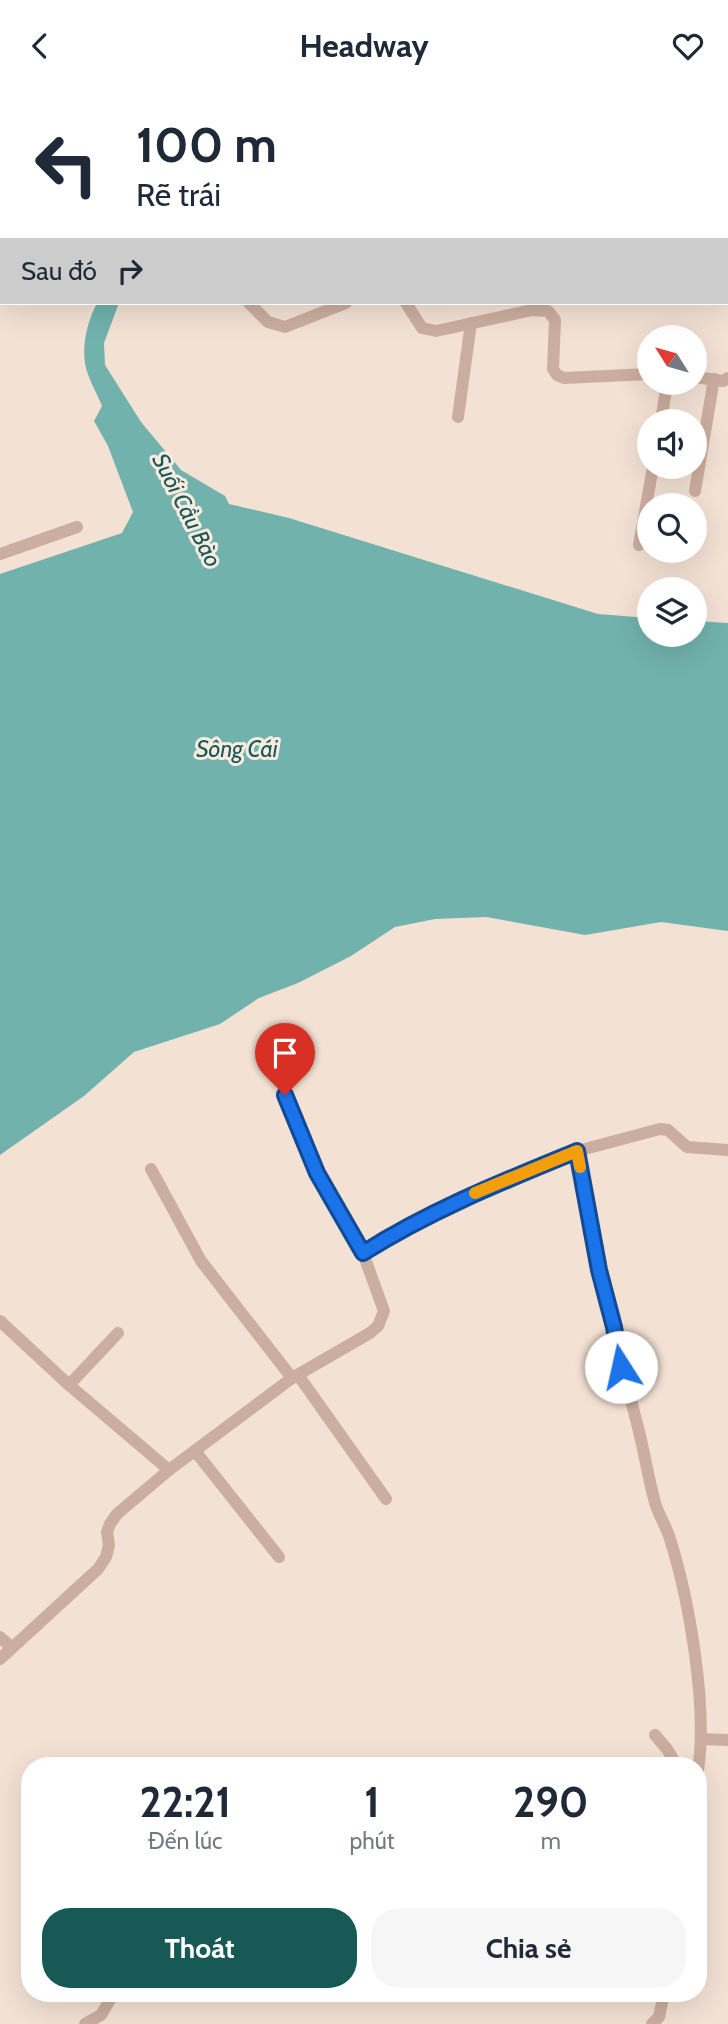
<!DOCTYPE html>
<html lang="vi">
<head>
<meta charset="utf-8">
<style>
	:root { --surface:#fff; --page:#f6f6f7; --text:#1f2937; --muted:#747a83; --accent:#165955 }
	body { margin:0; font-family:Cabin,sans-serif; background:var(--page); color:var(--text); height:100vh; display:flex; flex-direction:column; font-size:26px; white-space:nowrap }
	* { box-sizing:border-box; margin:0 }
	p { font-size:23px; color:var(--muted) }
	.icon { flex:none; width:38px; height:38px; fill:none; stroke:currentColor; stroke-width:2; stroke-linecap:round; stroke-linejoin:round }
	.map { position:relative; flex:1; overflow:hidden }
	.side { position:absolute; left:21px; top:1666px; width:686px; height:245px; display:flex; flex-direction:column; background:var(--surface); border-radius:28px; box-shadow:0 7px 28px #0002 }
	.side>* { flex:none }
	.hud { position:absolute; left:0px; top:0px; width:728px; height:214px; box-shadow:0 7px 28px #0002; background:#fff; color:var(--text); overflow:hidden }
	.needle { width:46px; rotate:307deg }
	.tools { position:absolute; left:637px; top:234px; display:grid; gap:14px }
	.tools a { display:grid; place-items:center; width:70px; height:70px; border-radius:50%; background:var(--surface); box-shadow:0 7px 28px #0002; font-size:35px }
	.pin { position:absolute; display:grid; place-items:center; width:60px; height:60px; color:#fff; margin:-72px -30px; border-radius:50% 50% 50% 0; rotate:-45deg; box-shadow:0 0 7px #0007 }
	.pin .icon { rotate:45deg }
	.me { position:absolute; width:77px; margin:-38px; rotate:350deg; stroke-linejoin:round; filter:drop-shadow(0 0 5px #0008) }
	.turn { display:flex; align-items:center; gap:24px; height:147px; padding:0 21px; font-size:32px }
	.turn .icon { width:91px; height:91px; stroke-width:2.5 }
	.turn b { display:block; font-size:49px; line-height:60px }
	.then { display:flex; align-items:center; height:66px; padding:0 21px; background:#0003; gap:14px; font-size:26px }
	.eta { display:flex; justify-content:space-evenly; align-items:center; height:119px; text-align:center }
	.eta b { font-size:42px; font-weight:700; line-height:49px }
	.button { display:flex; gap:14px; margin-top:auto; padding:14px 21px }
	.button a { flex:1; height:80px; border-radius:28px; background:var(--accent); color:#fff; font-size:28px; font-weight:700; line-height:80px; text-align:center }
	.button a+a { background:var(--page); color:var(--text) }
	header { display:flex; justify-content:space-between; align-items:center; height:91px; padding:0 21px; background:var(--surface); font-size:32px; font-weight:700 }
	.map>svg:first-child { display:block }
	.water { fill:#71b2ad }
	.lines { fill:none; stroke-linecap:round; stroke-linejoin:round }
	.street { stroke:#cbae9f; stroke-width:12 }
	.route-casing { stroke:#114b97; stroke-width:18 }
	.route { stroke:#1a73e8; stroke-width:12 }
	.slow { stroke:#f59e0b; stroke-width:12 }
	.labels { text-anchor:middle; stroke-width:6; stroke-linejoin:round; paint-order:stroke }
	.water-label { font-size:23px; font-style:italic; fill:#165955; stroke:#faebe0 }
</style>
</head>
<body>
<header><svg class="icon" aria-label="back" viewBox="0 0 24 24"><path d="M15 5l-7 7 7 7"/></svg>Headway<svg class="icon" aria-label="heart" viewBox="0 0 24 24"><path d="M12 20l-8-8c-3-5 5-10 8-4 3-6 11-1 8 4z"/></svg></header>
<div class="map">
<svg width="728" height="1933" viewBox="0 0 728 1933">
	<rect width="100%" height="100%" fill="#f3e1d4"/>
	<!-- water -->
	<g class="water">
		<path d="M229,0H419L233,2Z"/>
		<path d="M97,212H119L104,252L105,274L141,331L181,379L225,405L229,413L289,427L598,523L649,527V544H695V530L728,532V840L661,831L585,844L486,826L435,828L395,836L351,865L298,892L259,907L220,933L134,961L84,1005L0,1064V483L122,442L133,421L108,355L94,330L102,315C97,302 87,286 85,272C82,252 88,229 97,212Z"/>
	</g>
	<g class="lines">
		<!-- street -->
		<g class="street">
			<path d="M673,0L674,2"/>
			<path d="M693,2L695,0"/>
			<path d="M0,206L2,205"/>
			<path d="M249,212L268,231L285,236L346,212"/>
			<path d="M406,212L422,237L436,240L532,219L548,220L555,229L553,278L557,284L564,287L649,283"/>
			<path d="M695,286L723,290L728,287"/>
			<path d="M458,326L471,232"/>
			<path d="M661,331L667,292"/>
			<path d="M695,400L714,288"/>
			<path d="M639,454L653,376"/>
			<path d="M0,463L77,436"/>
			<path d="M284,1004L317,1082L363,1162"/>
			<path d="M151,1078L201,1170L292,1287"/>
			<path d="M0,1230L69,1294L169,1379"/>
			<path d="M298,1284L386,1408"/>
			<path d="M69,1294L118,1242"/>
			<path d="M195,1360L279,1466"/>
			<path d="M0,1546L12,1557"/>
			<path d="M0,1568L98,1478L106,1466L109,1454L107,1441L110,1433L117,1423L169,1379L292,1287L370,1242L378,1235L384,1220L363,1162C431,1120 504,1090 577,1060"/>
			<path d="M655,1644L667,1658L677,1675"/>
			<path d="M701,1648L728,1649"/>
			<path d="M698,1679C708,1617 689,1508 670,1448C666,1434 657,1422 654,1408C647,1381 643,1353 635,1325C623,1277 611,1229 599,1181C590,1141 585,1100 577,1060L660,1038L668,1039L687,1056L728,1059"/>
			<path d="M85,1933L101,1924L114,1902"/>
			<path d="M652,1933L659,1926L664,1902"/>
		</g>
	</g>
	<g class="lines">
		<!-- route casing -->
		<g class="route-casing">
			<path id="route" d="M285,1004L317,1082L363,1162C431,1119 504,1090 577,1060L599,1179L614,1236L621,1276"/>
		</g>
		<!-- route -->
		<use href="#route" class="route"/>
		<!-- slow -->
		<path class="slow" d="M475,1102L577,1060L580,1076"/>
	</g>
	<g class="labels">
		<!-- water labels -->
		<g class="water-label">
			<text transform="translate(187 419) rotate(63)" y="8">Suối Cầu Bào</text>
			<text x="237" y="666">Sông Cái</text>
		</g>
	</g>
</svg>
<div class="tools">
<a><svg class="needle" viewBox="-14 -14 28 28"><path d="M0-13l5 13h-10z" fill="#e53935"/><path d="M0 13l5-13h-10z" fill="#747a83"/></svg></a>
<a><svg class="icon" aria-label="sound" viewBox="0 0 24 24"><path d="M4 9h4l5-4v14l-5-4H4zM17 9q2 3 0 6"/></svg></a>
<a><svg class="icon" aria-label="search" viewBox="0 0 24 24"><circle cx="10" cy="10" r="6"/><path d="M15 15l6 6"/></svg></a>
<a><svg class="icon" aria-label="layers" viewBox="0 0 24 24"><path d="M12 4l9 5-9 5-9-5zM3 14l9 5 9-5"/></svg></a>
</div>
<div class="pin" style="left:285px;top:1004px;background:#d93025"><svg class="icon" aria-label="arrive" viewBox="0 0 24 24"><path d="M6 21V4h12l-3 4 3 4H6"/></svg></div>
<svg class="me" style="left:621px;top:1276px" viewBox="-20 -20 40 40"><circle r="19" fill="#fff"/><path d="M0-13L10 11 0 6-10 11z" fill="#1a73e8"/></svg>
<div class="hud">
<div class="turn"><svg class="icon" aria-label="left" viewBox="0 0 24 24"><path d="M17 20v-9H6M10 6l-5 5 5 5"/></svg><div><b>100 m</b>Rẽ trái</div></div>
<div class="then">Sau đó<svg class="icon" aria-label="right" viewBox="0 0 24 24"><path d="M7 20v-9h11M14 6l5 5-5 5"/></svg></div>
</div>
<section class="side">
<div class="eta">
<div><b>22:21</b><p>Đến lúc</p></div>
<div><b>1</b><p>phút</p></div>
<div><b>290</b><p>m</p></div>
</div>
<div class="button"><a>Thoát</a><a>Chia sẻ</a></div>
</section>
</div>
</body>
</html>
